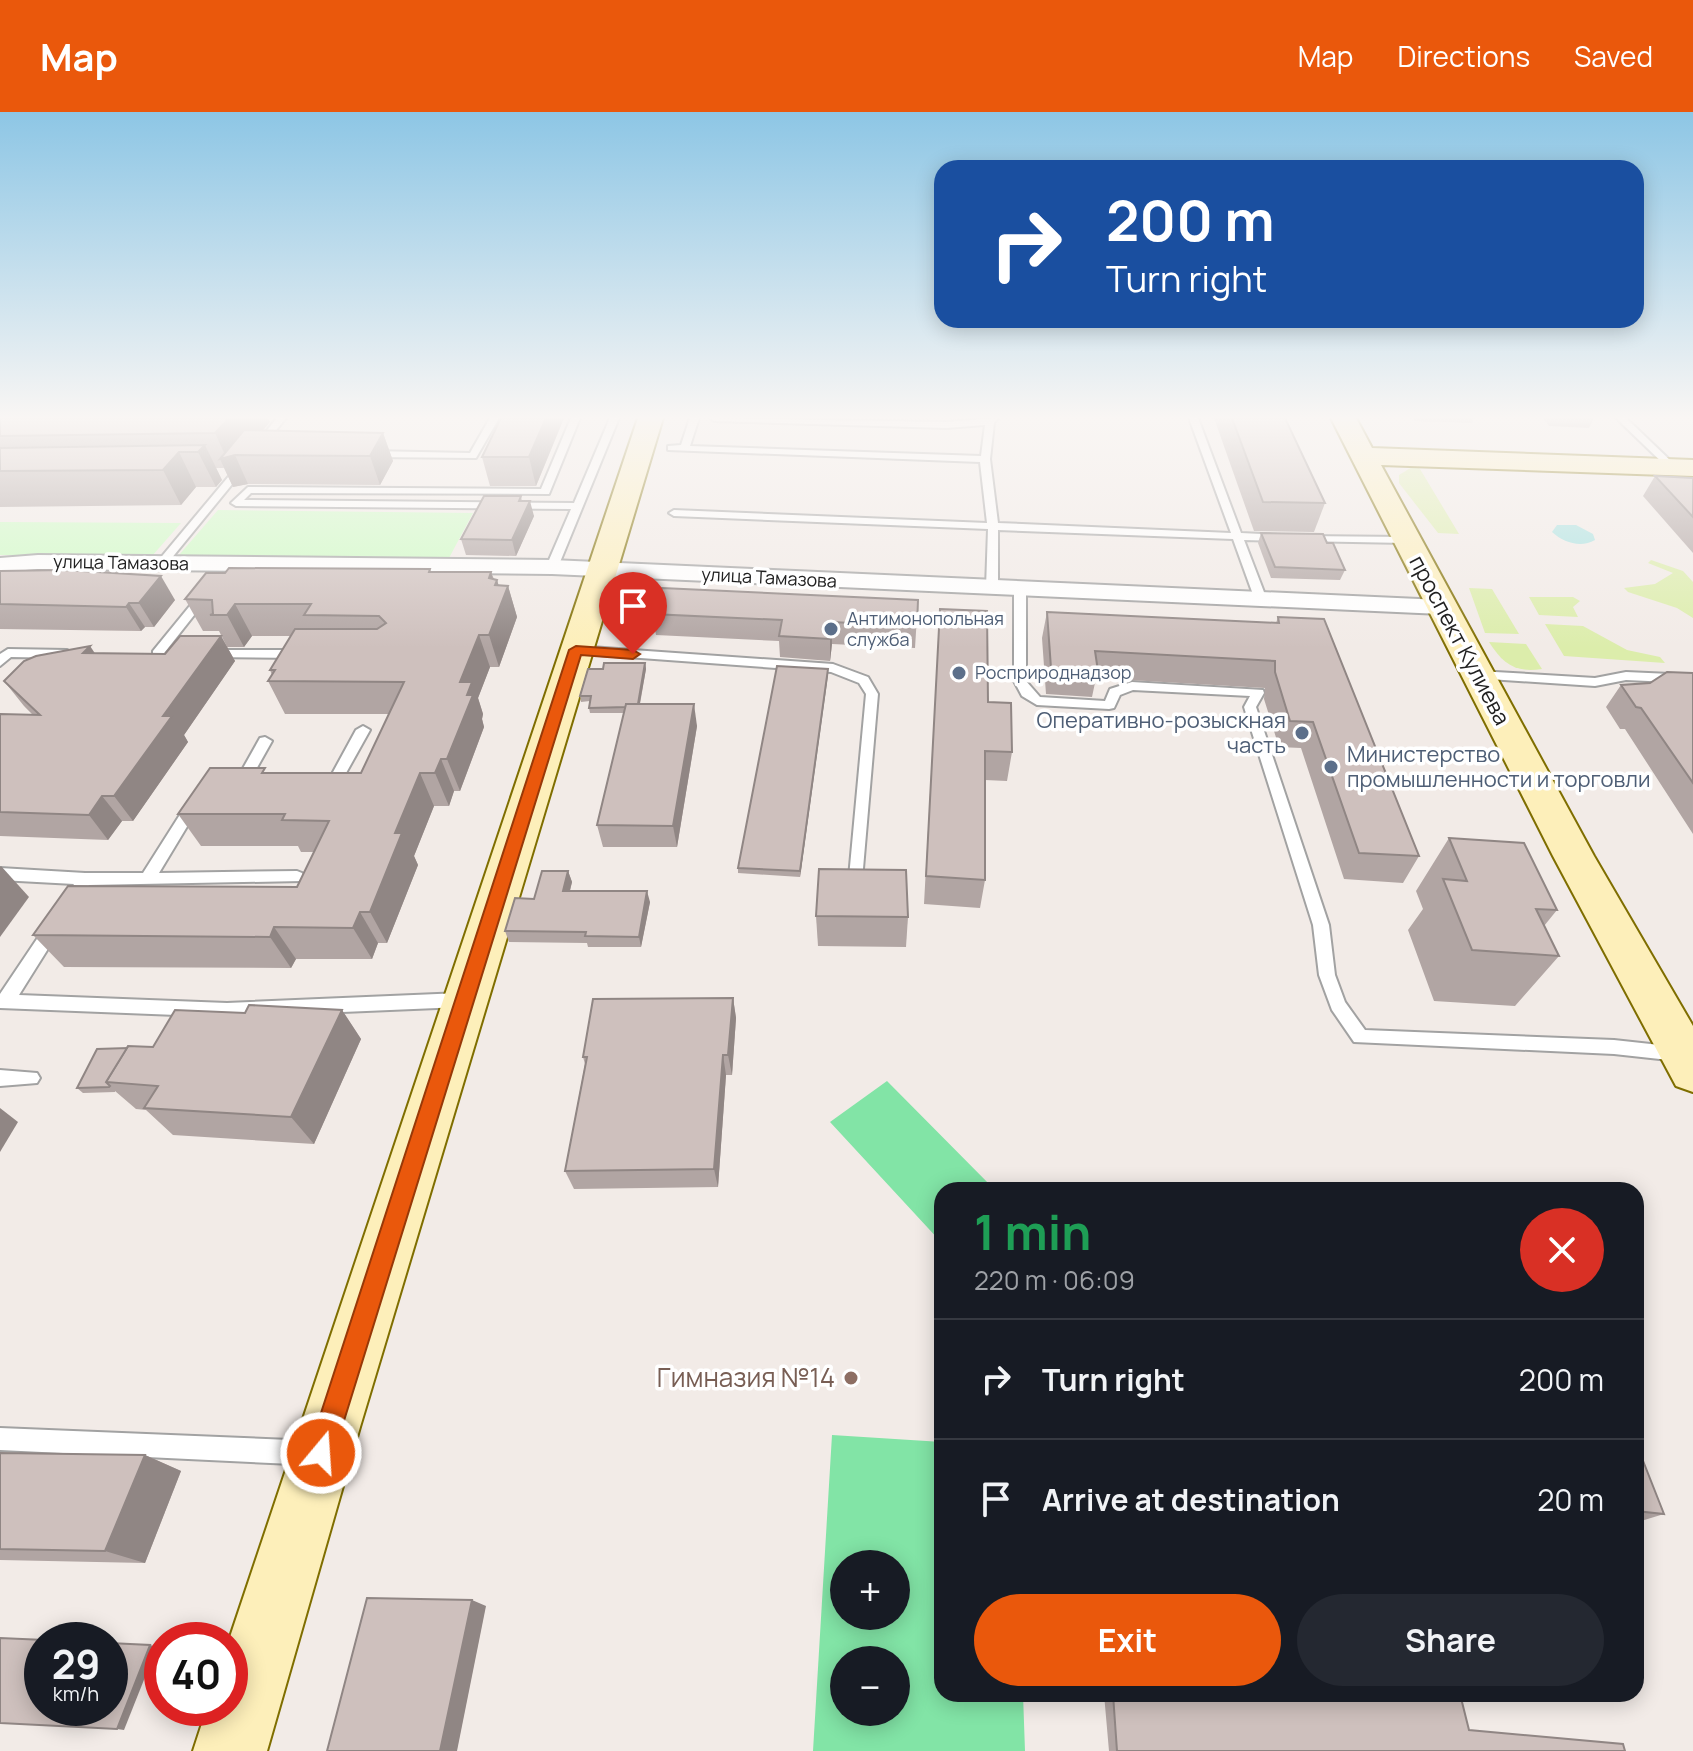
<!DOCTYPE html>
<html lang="en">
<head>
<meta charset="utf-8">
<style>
	:root { --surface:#171b24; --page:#242831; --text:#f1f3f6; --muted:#9ea1a6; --line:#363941; --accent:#ea580c }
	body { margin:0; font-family:Manrope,sans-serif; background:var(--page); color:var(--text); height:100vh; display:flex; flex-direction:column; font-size:30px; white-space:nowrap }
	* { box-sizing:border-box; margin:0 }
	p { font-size:26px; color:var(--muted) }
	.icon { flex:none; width:44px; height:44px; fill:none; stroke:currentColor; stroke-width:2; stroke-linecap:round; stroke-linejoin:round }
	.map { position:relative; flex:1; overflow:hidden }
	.side { position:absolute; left:934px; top:1070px; width:710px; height:520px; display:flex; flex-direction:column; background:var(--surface); border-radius:24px; box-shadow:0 4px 20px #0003 }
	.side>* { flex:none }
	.guide { position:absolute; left:934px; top:48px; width:710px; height:168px; border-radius:24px; box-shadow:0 4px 20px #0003; background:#1a4fa0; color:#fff; overflow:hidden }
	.tools { position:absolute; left:830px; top:1438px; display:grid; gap:16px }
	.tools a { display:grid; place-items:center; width:80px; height:80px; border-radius:50%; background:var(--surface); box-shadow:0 4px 20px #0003; font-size:40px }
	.speed { position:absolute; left:24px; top:1510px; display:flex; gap:16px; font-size:40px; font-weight:700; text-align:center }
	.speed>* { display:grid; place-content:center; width:104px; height:104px; border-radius:50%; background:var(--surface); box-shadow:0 4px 20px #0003; line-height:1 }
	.speed small { font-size:20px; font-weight:400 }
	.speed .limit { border:12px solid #d22; background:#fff; color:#111 }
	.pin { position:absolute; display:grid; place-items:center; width:68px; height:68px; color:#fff; margin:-82px -34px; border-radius:50% 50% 50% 0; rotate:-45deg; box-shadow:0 0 8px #0007 }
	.pin .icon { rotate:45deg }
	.me { position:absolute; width:88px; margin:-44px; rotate:18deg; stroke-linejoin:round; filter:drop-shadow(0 0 6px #0008) }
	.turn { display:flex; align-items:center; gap:28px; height:168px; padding:0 40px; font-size:36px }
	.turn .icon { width:104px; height:104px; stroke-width:2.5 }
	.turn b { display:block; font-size:56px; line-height:68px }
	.round { display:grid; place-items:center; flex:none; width:84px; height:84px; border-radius:42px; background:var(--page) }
	.summary { display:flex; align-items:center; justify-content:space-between; height:136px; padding:0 40px }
	h1 { font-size:48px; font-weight:700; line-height:60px; color:#1e9e55 }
	.primary-button { display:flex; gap:16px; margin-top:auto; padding:16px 40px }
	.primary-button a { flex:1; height:92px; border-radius:48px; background:var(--accent); color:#fff; font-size:32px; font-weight:700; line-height:92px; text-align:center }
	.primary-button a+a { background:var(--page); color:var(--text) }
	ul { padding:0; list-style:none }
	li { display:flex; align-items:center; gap:24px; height:120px; padding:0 40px; border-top:2px solid var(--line) }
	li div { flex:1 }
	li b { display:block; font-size:30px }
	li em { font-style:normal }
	header { display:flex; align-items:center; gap:48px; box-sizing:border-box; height:112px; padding:0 40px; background:var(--accent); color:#fff }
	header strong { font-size:38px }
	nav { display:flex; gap:44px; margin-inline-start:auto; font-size:28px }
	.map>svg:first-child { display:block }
	.grass { fill:#dcedab }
	.park { fill:#cdfcc3 }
	.pitch { fill:#82e4a6; fill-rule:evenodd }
	.water { fill:#a6e1e0 }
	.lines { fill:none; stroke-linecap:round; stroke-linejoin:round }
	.lane-casing { stroke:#a2a2a2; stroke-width:4 }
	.street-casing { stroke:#a2a2a2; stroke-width:4 }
	.secondary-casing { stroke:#7f6e00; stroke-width:4 }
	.lane { fill:#fff; fill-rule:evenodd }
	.street { fill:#fff; fill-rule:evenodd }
	.secondary { fill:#fdefba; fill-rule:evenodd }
	.wall { fill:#b1a5a3 }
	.shaded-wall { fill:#908684 }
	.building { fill:#cec0bd; stroke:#908684; stroke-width:2 }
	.route { fill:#ea580c; stroke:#983908; stroke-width:2 }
	.service-dot { fill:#5c6f8a; stroke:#fff; stroke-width:3 }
	.education-dot { fill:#8d6e63; stroke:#fff; stroke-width:3 }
	.labels { text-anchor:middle; stroke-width:7; stroke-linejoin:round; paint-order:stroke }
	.far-street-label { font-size:18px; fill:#212121; stroke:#fff }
	.far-service-label { font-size:18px; fill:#4e5e75; stroke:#fff; text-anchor:start }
	.street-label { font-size:22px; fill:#212121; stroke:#fff }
	.service-label { font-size:22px; fill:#4e5e75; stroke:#fff; text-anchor:end }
	.near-education-label { font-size:26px; fill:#785e54; stroke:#fff; text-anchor:end }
</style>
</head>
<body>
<header>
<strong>Map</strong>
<nav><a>Map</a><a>Directions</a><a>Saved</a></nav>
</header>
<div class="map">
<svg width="1693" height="1639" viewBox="0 0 1693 1639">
	<rect width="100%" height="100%" fill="#f2ebe7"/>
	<!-- grass -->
	<g class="grass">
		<path d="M1417,352L1459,422L1438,421L1399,371V363Z"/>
		<path d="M1651,448L1683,459L1693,470V506L1677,496L1628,480L1624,476L1655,472L1673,461L1648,451Z"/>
		<path d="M1469,476L1492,477L1519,522L1485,521Z"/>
		<path d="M1529,485H1573L1580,489L1573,495L1578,505L1539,503Z"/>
		<path d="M1545,512L1583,514L1627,538L1660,545L1665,551L1564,544Z"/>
		<path d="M1489,530L1526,532L1542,557C1515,561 1503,552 1489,530Z"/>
	</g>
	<!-- park -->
	<g class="park">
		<path d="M218,398L473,401L449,446L179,443Z"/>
		<path d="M0,410L181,411L152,444L0,443Z"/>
	</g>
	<!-- pitch -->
	<g class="pitch">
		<path d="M887,969L995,1078H942L940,1129L830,1010Z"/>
		<path d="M832,1323L942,1330V1582H1023L1025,1639H813ZM844,1452H896V1504H844ZM844,1548H896V1600H844Z"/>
	</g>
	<!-- water -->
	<path class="water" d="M1557,413H1576L1593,422L1595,428C1581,436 1564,431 1552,420Z"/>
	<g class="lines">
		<!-- lane casing -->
		<g class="lane-casing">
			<g id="lane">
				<path d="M277,306H286L260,338H254V334Z"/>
				<path d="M490,306H499L476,346L371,345L366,342L371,339L470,341Z"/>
				<path d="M571,306H580L549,382L251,381L244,388L574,391L610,306H619L558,455L552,458L546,455L571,397L236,394L231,391L248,375L541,377Z"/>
				<path d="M690,306H699L690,334L981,344L985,313L946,316L714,309L710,306L946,310L998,306L994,311L990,347L998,411L1231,421L1189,306H1198L1241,421L1280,423L1285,426L1280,429L1244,428L1267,488L1261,491L1255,488L1233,427L998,418V476L992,479L986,476L988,417L674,404L669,401L674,398L987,411L980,350L668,338V334L681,333Z"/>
				<path d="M1616,306H1626L1675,353V357H1669Z"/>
				<path d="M239,352L247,354L166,453H158V449Z"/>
				<path d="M1303,424L1406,425L1411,428L1406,431L1299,429L1298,427Z"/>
				<path d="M1020,475L1026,478V569L1040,585L1105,589L1110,577L1132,570L1263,578L1264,581L1256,595L1329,813L1335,863L1345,890L1365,918L1614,928L1678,935L1684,937L1687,942L1684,947L1678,949L1614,942L1354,930L1332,898L1319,863L1313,813L1244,595L1250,584L1133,578L1120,583L1114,596L1109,597L1037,593L1022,584L1014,569V478Z"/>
				<path d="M206,478L212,481L210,483L161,545H153V539L202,479Z"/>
				<path d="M576,534L833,552L868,565L878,582L861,780H851L848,776L866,582L859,571L831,560L572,541L570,538Z"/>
				<path d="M8,537L67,538L73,542L67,546L11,545L0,554V542Z"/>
				<path d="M210,538H299L305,542L299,546L206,545V539Z"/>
				<path d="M1478,559L1595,566L1626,560L1693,563V571L1626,568L1595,574L1474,566L1472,563Z"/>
				<path d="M363,614L370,618L341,670H317L315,667L317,664L332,662L356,618Z"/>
				<path d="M265,625L272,629L249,670L244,672L239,670L237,667L260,626Z"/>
				<path d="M193,688L200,693L159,761L297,759L302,761L305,765L302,769L89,773L76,794L70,796L62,790L74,772L0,768V756L85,761H143L188,690Z"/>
				<path d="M53,810L59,812L61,816L19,883L227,891L461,881L467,883L469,888L467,893L461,895L227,905L0,896V882L47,812Z"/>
				<path d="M0,958L37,961L40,966L37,971L0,974Z"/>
				<path d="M0,1316L314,1329L322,1333L326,1341L322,1349L314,1353L0,1338Z"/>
			</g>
		</g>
		<!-- street casing -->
		<g class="street-casing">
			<path id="street" d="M38,443L552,448L1441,488L1450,490L1453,495L1450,500L1441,502L552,462L38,457L0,460V446Z"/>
		</g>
		<!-- secondary casing -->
		<g class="secondary-casing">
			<g id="secondary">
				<path d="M638,306H663L360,1315L267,1639H193L207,1596H230L229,1528Z"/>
				<path d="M1331,306H1356L1372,336L1693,348V364L1381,353L1594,744L1693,914V980L1676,974L1553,744Z"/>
			</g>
		</g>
		<!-- lane -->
		<use href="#lane" class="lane"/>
		<!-- street -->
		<use href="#street" class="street"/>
		<!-- secondary -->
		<use href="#secondary" class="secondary"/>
	</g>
	<!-- wall -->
	<g class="wall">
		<path d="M0,306L270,310L263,318L383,321L393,349L380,373L248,372L233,375L224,356H216L222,368L216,375H196L181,393L0,395Z"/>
		<path d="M501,306H564L536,374H490L482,345Z"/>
		<path d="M1214,306H1285L1325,391L1314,420L1254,419Z"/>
		<path d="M1413,306H1474L1472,311L1414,309Z"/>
		<path d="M1543,306H1594L1589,316L1549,314Z"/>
		<path d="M1655,364L1693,366V441L1643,384Z"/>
		<path d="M521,384L522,389L534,404L516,444L466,443L461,427Z"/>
		<path d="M1261,421L1327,431L1345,458L1340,468L1271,466L1258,431Z"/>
		<path d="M430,457L431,460H491L494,467L497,468L498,473L508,474L517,505L499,555H490L478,586L483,602L482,607L484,615L460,679H454L449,694H434L414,744L418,753L387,831H378L372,847H296L291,856L64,855L33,823L297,775L314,740H301L298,734H201L178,702L268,661H361L389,602H285L268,569L272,563L270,558L291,524H252L244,535H227L219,519H203L185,487Z"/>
		<path d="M0,459L175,488L154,515H145L141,519L0,517Z"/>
		<path d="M918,488L915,536L832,532L830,549L780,545L779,529L656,523L652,502Z"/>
		<path d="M940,497L988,590L1012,640L1007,669L985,668V768L980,796L924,792Z"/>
		<path d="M1047,500L1276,511L1278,505L1419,744L1403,771L1344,767L1301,636L1279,635L1264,587L1265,576L1096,566L1092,585L1046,582L1042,526Z"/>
		<path d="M221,524L235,549L184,623L188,630L133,709H122L108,728L0,724V602L33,603L24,594L4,569L95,541L165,542Z"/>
		<path d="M645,551L646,557L640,592L697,614L677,735H603L597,713L624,601H590L589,596L590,589L581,590L580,584L603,557Z"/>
		<path d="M828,557L800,765L738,761V756Z"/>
		<path d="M1693,561V722L1625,617H1620L1606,595L1621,573L1650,571Z"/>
		<path d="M1449,726L1557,798L1544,814L1559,844L1515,894L1434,889L1408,818L1423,797L1416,779Z"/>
		<path d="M568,759L572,770L570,779L650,790L641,835H588L587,831L509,830L505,819L534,787Z"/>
		<path d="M816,804L908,805L906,835L818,834Z"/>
		<path d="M733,886L736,906L732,963H726L718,1075L574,1077L565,1059L585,952L583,945Z"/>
		<path d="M342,898L361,927L314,1032L173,1023L146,998L136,997L115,979V980L83,981L77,976L153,935L245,901Z"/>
		<path d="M1636,1331L1664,1402L1641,1409L1636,1408Z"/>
		<path d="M0,1341L145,1343L181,1359L145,1451L0,1448Z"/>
		<path d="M1104,1582H1460L1469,1618L1625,1639H1109Z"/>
	</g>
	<!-- shaded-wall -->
	<g class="shaded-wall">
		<path d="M229,306H268L270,310L242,343H235L248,372L233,375L220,347L226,345L215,321Z"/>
		<path d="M546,306H564L536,374L529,345Z"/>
		<path d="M383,321L393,349L380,373L370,344Z"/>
		<path d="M205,333L222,368L216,375L198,340Z"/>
		<path d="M179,340L196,375L181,393L163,358Z"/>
		<path d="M530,389L534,404L516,444L512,428Z"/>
		<path d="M491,460L495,473L497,468L503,487L508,474L517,505L499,555L489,523V466Z"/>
		<path d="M161,464L175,488L154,515L139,491Z"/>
		<path d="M129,491L145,515L141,519L126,495Z"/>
		<path d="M235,492L252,524L244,535L227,503Z"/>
		<path d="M832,510V532L830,549V527Z"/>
		<path d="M479,523L490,555L478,586L483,602L482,607L484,615L460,679L447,647L460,570Z"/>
		<path d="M221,524L235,549L184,623L188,630L133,709L114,684L163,604Z"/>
		<path d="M90,534L107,559L83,541Z"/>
		<path d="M645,551L646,557L638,601L637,595Z"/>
		<path d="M828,557V563L800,765V759Z"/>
		<path d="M694,592L697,614L677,735L673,714Z"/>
		<path d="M441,647L454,679L449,694L435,661Z"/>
		<path d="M420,661L434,694L414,744L418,753L387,831L370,800L395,721Z"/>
		<path d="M102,684L122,709L108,728L89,703Z"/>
		<path d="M1,754L29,785L0,825V755Z"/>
		<path d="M568,759L572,770L567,789L563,779Z"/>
		<path d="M647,779L650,790L641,835L639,825Z"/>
		<path d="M360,800L378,831L372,847L353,816Z"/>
		<path d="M274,815L296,847L291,856L270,825Z"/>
		<path d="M733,886L736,906L732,963L728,943Z"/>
		<path d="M342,898L361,927L314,1032L291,1005Z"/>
		<path d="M723,943L726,963L718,1075L714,1057Z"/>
		<path d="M0,996L18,1010L0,1040Z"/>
		<path d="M145,1343L181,1359L145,1451L105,1439Z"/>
		<path d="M472,1488L486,1494L457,1639H440Z"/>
		<path d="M150,1533L157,1535L124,1618L117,1617Z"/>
	</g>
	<!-- building -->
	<g class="building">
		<path d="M0,306H229L215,321L0,324Z"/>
		<path d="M501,306H546L529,345H482Z"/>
		<path d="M1232,306H1285L1325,391L1263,390Z"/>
		<path d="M244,318L383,321L370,344L235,343L220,347Z"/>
		<path d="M205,333L198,340H179L163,358L0,359V336Z"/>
		<path d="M1655,364L1693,366V405Z"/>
		<path d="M484,384H521L519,389H530L512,428L461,427Z"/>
		<path d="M1261,421L1323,422L1327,431H1333L1345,458L1275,455Z"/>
		<path d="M229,456L430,457L429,460H491L489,466L497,468L495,473L508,474L489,523H479L460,570H472L467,583H473L447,647H441L435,661H420L395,721H402L370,800H360L353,816L274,815L270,825L33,823L68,774L297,775L329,709L282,708L285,702H178L210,656H265L262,661H361L404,570L268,569L275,558H270L295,517H377L386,511L379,504L304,503L311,492H235L227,503H210L213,502L212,488L185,487L206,461H225Z"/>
		<path d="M65,458L161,464L139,491H129L126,495L0,492V459Z"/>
		<path d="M662,476L918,488L917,514L832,510L830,527L779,524L782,508L652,502Z"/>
		<path d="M940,497L987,499L988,590L1011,591L1012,640L985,639V768L926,764Z"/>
		<path d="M1047,500L1279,511L1278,505L1324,507L1419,744L1359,741L1313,610L1290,609L1275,560V549L1095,539L1098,559L1051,556Z"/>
		<path d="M180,524H221L163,604H172L114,684H102L89,703L0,700V602L40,603L4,569L24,549L36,544L90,534L83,541L165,542Z"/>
		<path d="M604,551H645L638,592H626V595L589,596L591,584H580L588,557H603Z"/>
		<path d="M777,554L828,557L800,759L738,756Z"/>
		<path d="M1667,560L1693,561V671L1641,596L1636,595L1621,573L1650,571Z"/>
		<path d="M626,592H694L673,714L597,713Z"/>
		<path d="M1449,726L1524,731L1557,798L1536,797L1559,844L1472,838L1443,767L1467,769Z"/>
		<path d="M819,757L906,758L908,805L816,804Z"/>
		<path d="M542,759H568L563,779H647L639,825L585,824L586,820L505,819L515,786L534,787Z"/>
		<path d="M733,886L728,943H723L714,1057L565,1059L587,945H583L593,887Z"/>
		<path d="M249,893L342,898L291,1005L144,996L158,974L106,970L128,934L153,935L175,898L245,901Z"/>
		<path d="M127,936L106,970L110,974L109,975L77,976L97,937Z"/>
		<path d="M1636,1331L1664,1402L1636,1399Z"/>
		<path d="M0,1341L145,1343L105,1439L0,1437Z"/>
		<path d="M367,1486L472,1488L440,1639H327Z"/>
		<path d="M0,1526L45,1528H42V1596H110V1531L150,1533L117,1617L0,1611Z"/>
		<path d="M1113,1582H1460L1469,1618L1623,1632L1625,1639H1117Z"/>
	</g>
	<!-- sky -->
	<linearGradient id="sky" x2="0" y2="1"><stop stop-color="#8dc6e5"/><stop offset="0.57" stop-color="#f9f6f4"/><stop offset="1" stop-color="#f9f6f4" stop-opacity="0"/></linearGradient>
	<rect width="1693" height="536" fill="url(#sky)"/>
	<!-- route -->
	<path class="route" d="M576,534L633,538L640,542L633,547L581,543L334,1341L330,1350L321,1354L312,1350L308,1341L569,538Z"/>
	<!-- markers -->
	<g class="service-dot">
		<circle cx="831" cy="517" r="8"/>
		<circle cx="959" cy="561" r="8"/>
		<circle cx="1302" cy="621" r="8"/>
		<circle cx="1331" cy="655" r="8"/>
	</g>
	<circle class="education-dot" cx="851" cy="1266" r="8"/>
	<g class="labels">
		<!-- far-street labels -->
		<g class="far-street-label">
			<text transform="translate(121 451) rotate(1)" y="6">улица Тамазова</text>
			<text transform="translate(769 466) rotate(3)" y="6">улица Тамазова</text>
		</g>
		<!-- far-service labels -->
		<g class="far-service-label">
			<text x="847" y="513">Антимонопольная<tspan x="847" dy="21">служба</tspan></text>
			<text x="975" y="567">Росприроднадзор</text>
		</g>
		<!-- street labels -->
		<g class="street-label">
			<text transform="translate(1460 528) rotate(62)" y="8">проспект Кулиева</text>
		</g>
		<!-- service labels -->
		<g class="service-label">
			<text x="1286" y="616">Оперативно-розыскная<tspan x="1286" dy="25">часть</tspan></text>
			<text x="1347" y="650" text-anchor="start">Министерство<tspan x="1347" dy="25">промышленности и торговли</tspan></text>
		</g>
		<!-- near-education labels -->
		<g class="near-education-label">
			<text x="835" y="1275">Гимназия №14</text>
		</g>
	</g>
</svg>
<div class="tools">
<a>+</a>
<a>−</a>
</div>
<div class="speed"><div>29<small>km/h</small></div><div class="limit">40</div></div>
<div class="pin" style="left:633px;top:542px;background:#d93025"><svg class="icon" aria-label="arrive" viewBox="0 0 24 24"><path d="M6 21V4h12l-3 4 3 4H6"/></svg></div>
<svg class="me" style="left:321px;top:1341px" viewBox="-20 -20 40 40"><circle r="17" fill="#ea580c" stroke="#fff" stroke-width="3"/><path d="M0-11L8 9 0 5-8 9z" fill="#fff"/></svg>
<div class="guide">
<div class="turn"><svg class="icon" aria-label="right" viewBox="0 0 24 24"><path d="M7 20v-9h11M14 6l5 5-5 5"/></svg><div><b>200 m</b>Turn right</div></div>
</div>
<section class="side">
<div class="summary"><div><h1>1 min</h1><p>220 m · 06:09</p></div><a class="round" style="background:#d93025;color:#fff"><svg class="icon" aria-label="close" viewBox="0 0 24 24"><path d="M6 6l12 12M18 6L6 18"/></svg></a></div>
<ul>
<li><svg class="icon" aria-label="right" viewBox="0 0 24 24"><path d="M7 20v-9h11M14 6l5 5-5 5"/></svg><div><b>Turn right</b></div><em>200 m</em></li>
<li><svg class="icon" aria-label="arrive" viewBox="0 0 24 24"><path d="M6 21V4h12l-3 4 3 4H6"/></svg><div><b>Arrive at destination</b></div><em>20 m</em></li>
</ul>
<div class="primary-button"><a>Exit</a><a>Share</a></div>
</section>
</div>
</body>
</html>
